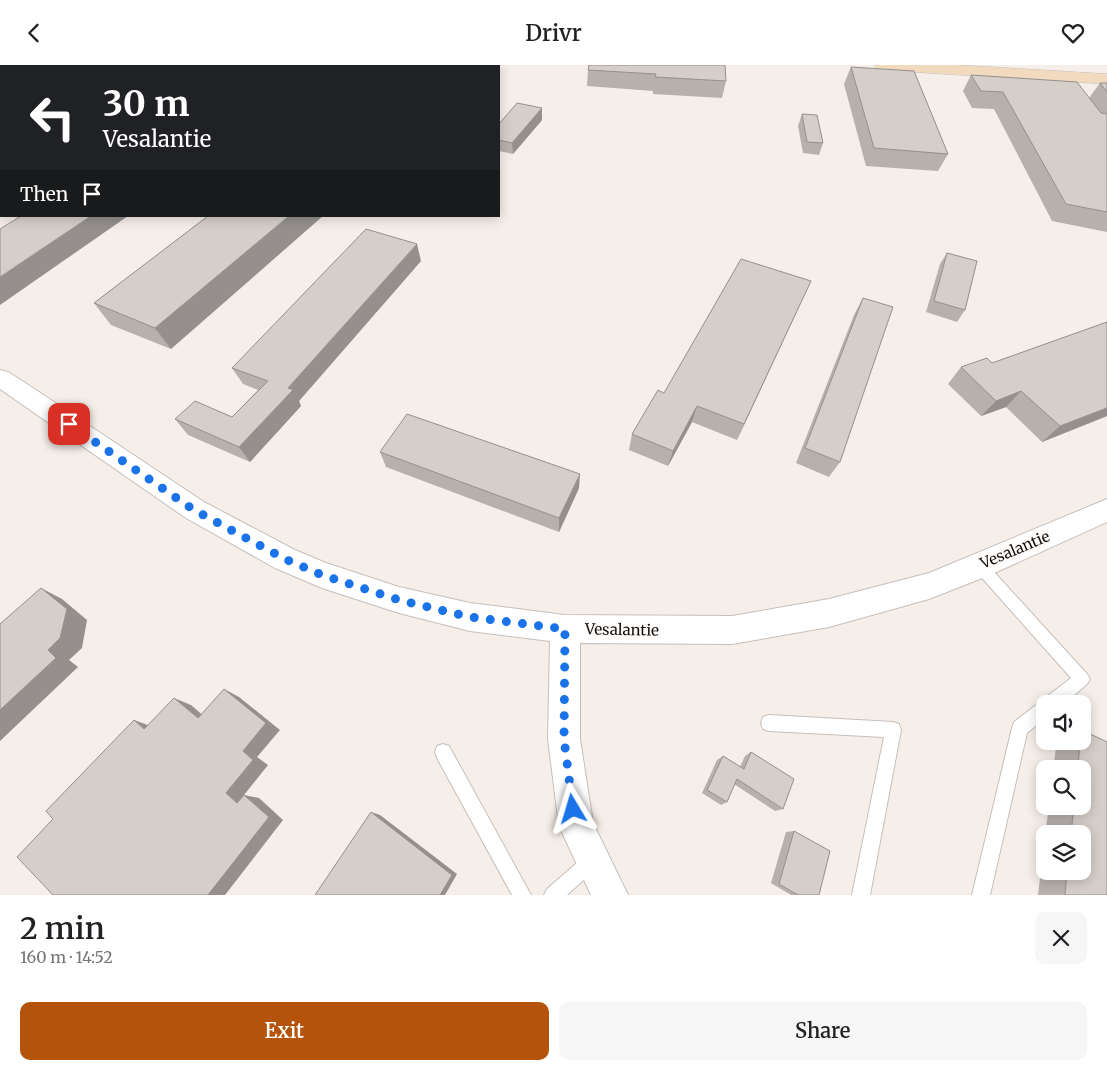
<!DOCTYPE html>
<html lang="en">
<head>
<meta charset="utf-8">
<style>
	:root { --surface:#fff; --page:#f6f6f6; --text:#202124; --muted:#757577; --accent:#b45309 }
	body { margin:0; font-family:Merriweather,serif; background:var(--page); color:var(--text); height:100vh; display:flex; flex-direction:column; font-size:19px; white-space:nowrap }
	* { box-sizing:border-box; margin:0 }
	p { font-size:16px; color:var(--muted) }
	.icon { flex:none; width:28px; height:28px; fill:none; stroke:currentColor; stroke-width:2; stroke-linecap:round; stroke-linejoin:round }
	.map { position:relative; height:830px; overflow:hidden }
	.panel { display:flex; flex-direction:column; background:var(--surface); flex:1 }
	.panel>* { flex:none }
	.banner { position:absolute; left:0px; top:0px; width:500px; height:152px; box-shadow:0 2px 12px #0003; background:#202124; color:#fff; overflow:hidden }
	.buttons { position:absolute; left:1036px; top:630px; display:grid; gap:10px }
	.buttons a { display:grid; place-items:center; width:55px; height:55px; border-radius:10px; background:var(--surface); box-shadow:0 2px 12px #0003; font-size:25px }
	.pin { position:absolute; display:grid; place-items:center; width:42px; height:42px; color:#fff; margin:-21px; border-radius:10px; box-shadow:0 2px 8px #0006 }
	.me { position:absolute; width:55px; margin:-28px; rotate:353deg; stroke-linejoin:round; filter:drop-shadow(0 0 4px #0008) }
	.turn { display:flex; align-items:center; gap:18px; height:105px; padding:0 20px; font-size:22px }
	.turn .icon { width:65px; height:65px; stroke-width:2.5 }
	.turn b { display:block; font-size:35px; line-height:42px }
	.then { display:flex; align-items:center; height:48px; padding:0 20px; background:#0003; gap:10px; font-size:19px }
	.round { display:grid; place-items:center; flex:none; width:52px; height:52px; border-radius:10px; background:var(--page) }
	.summary { display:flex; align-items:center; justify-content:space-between; height:85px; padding:0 20px }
	h1 { font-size:30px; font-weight:600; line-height:38px }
	.action { display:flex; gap:10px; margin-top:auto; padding:10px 20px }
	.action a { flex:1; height:58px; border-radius:10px; background:var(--accent); color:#fff; font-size:20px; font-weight:600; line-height:58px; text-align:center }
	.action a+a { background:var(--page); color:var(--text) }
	header { display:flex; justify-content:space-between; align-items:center; height:65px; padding:0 20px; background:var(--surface); font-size:22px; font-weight:600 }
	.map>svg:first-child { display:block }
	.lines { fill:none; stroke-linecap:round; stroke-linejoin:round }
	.lane-casing { stroke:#c6bfba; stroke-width:2 }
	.street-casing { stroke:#c6bfba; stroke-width:2 }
	.secondary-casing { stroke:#c6bfba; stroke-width:1 }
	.lane { fill:#fff; fill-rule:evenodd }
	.street { fill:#fff; fill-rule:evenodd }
	.secondary { fill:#f1dabe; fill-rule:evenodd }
	.wall { fill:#b7b1ad }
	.shaded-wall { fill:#95908d }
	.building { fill:#d5cec9; stroke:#95908d }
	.route { stroke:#1a73e8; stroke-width:9; stroke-dasharray:0 16.2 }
	.labels { text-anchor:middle; stroke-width:4.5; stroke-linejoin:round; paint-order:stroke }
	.street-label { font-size:15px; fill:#13110f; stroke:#fffcfa }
</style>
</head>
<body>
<header><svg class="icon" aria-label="back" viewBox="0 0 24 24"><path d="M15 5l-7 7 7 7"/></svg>Drivr<svg class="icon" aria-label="heart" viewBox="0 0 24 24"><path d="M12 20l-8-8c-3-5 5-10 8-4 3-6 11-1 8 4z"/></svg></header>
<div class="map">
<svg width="1107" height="830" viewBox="0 0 1107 830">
	<rect width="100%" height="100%" fill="#f5eee9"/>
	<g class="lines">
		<!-- lane casing -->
		<g class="lane-casing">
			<g id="lane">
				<path d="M980,495L985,497L1087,609L1090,614L1087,619L1064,639H1045V653L1027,668L990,830H972L1012,663L1014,657L1071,613L975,505L973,501L975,497Z"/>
				<path d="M769,650L893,657L899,659L901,665L870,830H852L884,672L769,666L763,664L761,658L763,652Z"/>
				<path d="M443,679L449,681L531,830H512L437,693L435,687L437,681Z"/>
				<path d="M593,786L599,789L602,795L599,801L567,830H544L547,824L587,789Z"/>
			</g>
		</g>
		<!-- street casing -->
		<g class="street-casing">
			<path id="street" d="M0,305L8,307L33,323L204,437L295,485L326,498L399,522L470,538L565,550L732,551L829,534L929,508L1107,434V457L990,510L929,534L829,562L732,579L580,578V674L593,758L628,830H591L559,761L548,674L550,576L470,566L399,548L322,523L275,503L186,453L0,324Z"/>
		</g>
		<!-- secondary casing -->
		<g class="secondary-casing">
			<path id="secondary" d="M874,0H956L1107,9V19L882,5L877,3Z"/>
		</g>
		<!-- lane -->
		<use href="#lane" class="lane"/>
		<!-- street -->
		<use href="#street" class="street"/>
		<!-- secondary -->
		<use href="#secondary" class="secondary"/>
	</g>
	<!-- wall -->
	<g class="wall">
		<path d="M589,0L726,16L722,33L653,29V26L587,21L588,5Z"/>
		<path d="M851,2L948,89L938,106L866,101L844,19Z"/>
		<path d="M971,10L1089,33L1100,18H1107V167L1052,156L994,44L972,43L963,26Z"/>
		<path d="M542,43V55L513,89L499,86V59Z"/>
		<path d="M802,49L823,78L819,90L803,88L798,61Z"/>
		<path d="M1,69V142H0V70Z"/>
		<path d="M208,151L171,284L111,260L94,238Z"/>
		<path d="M947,188L965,245L957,257L926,247L940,199Z"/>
		<path d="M421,196L299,336L301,341L250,397L188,370L175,354L232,352L258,325L243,319L232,303Z"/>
		<path d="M811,216L737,375L692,357L668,401L629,385L632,369L664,328Z"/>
		<path d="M863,233L840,397L829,412L796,398L854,250Z"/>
		<path d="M992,298L1107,351L1042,377L1006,342L981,351L948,319L961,302Z"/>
		<path d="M380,387L579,423L559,467L386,402Z"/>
		<path d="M1057,676H1082L1107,830H1038L1045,771V806H1082V769H1045L1049,741H1082V704H1053Z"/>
		<path d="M751,687L783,744L775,746L734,719L727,737L721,740L702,728L717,695L723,691L740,702L745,691Z"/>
		<path d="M794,766L819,830H791L771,818L786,767Z"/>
	</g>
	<!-- shaded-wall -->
	<g class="shaded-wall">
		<path d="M321,0H342L341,1H320Z"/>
		<path d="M542,43V55L513,89L512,78Z"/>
		<rect x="0" y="97" width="1" height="25"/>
		<path d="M91,151H128L0,240V212Z"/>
		<path d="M289,151H323L171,284L155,263Z"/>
		<path d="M417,179L421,196L299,336L301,341L250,397L239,382L288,323Z"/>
		<path d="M811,216L803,233L737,375L744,359Z"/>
		<path d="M1021,326L1006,342L981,351L996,336Z"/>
		<path d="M697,341L692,357L668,401L673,386Z"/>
		<path d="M1107,343V351L1042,377L1060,361Z"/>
		<path d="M580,409L579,423L559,467V453Z"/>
		<path d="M41,523L62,534L87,555L82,583L69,595L78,602L0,676V645L48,585Z"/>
		<path d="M224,624L239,632L280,665L257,692L268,700L244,730L259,733L283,755L225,830H208L226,728L243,686Z"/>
		<path d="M174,633L191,640L214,660L198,653Z"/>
		<path d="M134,655L153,662L144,664Z"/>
		<path d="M371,747L380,750L457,809L445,830H440Z"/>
	</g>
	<!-- building -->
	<g class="building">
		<path d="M212,0H321L320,1H210Z"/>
		<path d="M589,0H725L726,16L655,12L656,9L588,5Z"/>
		<path d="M851,2L914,6L948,89L874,83Z"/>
		<path d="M971,10L1077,17L1101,48L1107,49V147L1066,139L1003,27L981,26Z"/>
		<path d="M1100,18H1107V27Z"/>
		<path d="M517,38L542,43L512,78L499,75V59Z"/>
		<path d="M802,49L817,50L823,78L807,77Z"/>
		<path d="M1,69V97H0V70Z"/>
		<path d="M1,112V130H0V113Z"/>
		<path d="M21,151H91L0,212V164Z"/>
		<path d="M208,151H289L155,263L94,238Z"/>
		<path d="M366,164L417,179L288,323L293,325L239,382L175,354L195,336L232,352L268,316L232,303Z"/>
		<path d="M947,188L977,196L965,245L934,236Z"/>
		<path d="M741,194L811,216L744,359L697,341L673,386L632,369L658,325L664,328Z"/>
		<path d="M863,233L893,242L840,397L805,383Z"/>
		<path d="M1107,257V343L1060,361L1021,326L996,336L961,302L987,293L992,298Z"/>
		<path d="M407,349L580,409L559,453L380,387Z"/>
		<path d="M41,523L67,544L60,573L48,585L56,593L0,645V559Z"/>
		<path d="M224,624L266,658L243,686L253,695L226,728L237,738L244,730L269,752L208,830H53L17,792L53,754L46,746L134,655L144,664L174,633L198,653Z"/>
		<path d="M1082,665L1107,677V830H1065L1067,806H1082V769H1071L1074,741H1082V704H1078L1080,676H1082Z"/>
		<path d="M751,687L794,714L783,744L737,714L727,737L707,725L723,691L744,704Z"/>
		<path d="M371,747L452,810L440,830H315Z"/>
		<path d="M794,766L830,786L819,830H798L779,819Z"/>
	</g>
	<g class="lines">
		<!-- route -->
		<path class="route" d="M69,359L194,445L285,494L322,510L399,535L470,552L565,564L564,674L573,744"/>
	</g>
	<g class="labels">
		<!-- street labels -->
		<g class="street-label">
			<text transform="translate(1015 485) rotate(-23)" y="5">Vesalantie</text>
			<text transform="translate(622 565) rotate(1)" y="5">Vesalantie</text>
		</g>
	</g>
</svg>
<div class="buttons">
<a><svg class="icon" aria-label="sound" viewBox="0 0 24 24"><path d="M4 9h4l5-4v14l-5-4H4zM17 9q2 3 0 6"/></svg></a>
<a><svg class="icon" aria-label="search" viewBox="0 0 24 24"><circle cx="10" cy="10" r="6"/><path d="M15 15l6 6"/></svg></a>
<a><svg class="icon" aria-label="layers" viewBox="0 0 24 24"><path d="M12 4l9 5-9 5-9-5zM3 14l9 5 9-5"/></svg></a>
</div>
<div class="pin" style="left:69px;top:359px;background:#d93025"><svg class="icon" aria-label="arrive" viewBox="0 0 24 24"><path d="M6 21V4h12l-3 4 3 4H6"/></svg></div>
<svg class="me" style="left:573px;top:744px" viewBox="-20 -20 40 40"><path d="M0-17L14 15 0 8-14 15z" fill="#1a73e8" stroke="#fff" stroke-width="4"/></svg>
<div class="banner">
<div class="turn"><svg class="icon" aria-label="left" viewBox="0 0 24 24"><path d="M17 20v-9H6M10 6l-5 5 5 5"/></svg><div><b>30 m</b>Vesalantie</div></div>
<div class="then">Then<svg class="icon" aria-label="arrive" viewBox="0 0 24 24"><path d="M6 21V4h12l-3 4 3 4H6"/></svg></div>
</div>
</div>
<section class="panel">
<div class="summary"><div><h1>2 min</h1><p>160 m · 14:52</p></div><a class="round"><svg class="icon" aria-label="close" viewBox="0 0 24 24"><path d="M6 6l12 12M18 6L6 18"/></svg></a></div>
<div class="action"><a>Exit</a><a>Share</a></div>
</section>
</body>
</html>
